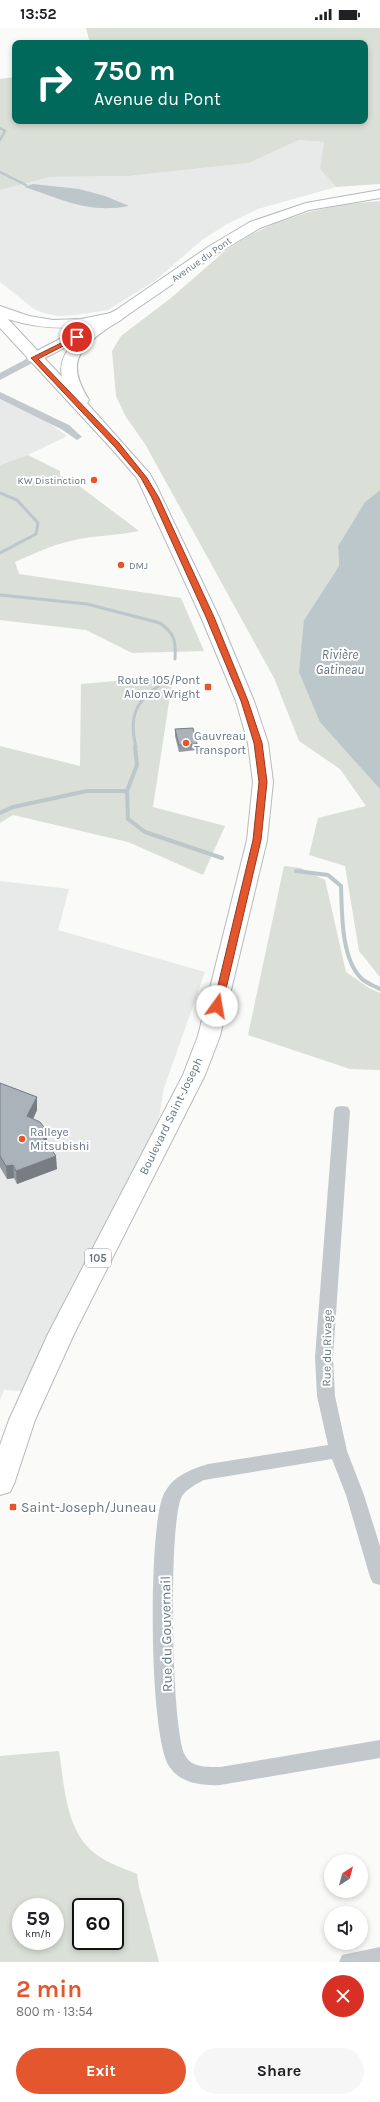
<!DOCTYPE html>
<html lang="en">
<head>
<meta charset="utf-8">
<style>
	:root { --surface:#fff; --page:#f6f6f6; --text:#202124; --muted:#757577; --accent:#e4572e }
	body { margin:0; font-family:Karla,sans-serif; background:var(--page); color:var(--text); height:100vh; display:flex; flex-direction:column; font-size:15px; white-space:nowrap }
	* { box-sizing:border-box; margin:0 }
	p { font-size:13px; color:var(--muted) }
	.icon { flex:none; width:22px; height:22px; fill:none; stroke:currentColor; stroke-width:2; stroke-linecap:round; stroke-linejoin:round }
	.map { position:relative; height:1934px; overflow:hidden }
	.details { display:flex; flex-direction:column; background:var(--surface); flex:1 }
	.details>* { flex:none }
	.banner { position:absolute; left:12px; top:12px; width:356px; height:84px; border-radius:8px; box-shadow:0 2px 6px #0003; background:#00695c; color:#fff; overflow:hidden }
	.needle { width:26px; rotate:36deg }
	.tools { position:absolute; left:324px; top:1826px; display:grid; gap:8px }
	.tools a { display:grid; place-items:center; width:44px; height:44px; border-radius:50%; background:var(--surface); box-shadow:0 2px 6px #0003; font-size:20px }
	.speed { position:absolute; left:12px; top:1870px; display:flex; gap:8px; font-size:20px; font-weight:700; text-align:center }
	.speed>* { display:grid; place-content:center; width:52px; height:52px; border-radius:50%; background:var(--surface); box-shadow:0 2px 6px #0003; line-height:1 }
	.speed small { font-size:10px; font-weight:400 }
	.speed .limit { border:2px solid #111; border-radius:6px; background:#fff; color:#111 }
	.pin { position:absolute; display:grid; place-items:center; width:34px; height:34px; color:#fff; margin:-17px; border:2px solid #fff; border-radius:50%; box-shadow:0 1px 4px #0007 }
	.me { position:absolute; width:44px; margin:-22px; rotate:13deg; stroke-linejoin:round; filter:drop-shadow(0 0 3px #0008) }
	.turn { display:flex; align-items:center; gap:14px; height:84px; padding:0 16px; font-size:18px }
	.turn .icon { width:52px; height:52px; stroke-width:2.5 }
	.turn b { display:block; font-size:28px; line-height:34px }
	.round { display:grid; place-items:center; flex:none; width:42px; height:42px; border-radius:21px; background:var(--page) }
	.headline { display:flex; align-items:center; justify-content:space-between; height:68px; padding:0 16px }
	h1 { font-size:24px; font-weight:700; line-height:30px; color:var(--accent) }
	.primary-button { display:flex; gap:8px; margin-top:auto; padding:8px 16px }
	.primary-button a { flex:1; height:46px; border-radius:24px; background:var(--accent); color:#fff; font-size:16px; font-weight:700; line-height:46px; text-align:center }
	.primary-button a+a { background:var(--page); color:var(--text) }
	.status { display:flex; justify-content:space-between; align-items:center; height:28px; padding:0 20px; background:var(--surface); direction:ltr }
	.status svg { height:11px; fill:currentColor }
	.map>svg:first-child { display:block }
	.built { fill:#e8e9e9 }
	.green { fill:#dadfd7; fill-rule:evenodd }
	.water { fill:#bbc7cb }
	.lines { fill:none; stroke-linecap:round; stroke-linejoin:round }
	.stream-far2 { stroke:#bbc7cb; stroke-width:2.5 }
	.stream-far1 { stroke:#bbc7cb; stroke-width:3 }
	.stream { stroke:#bbc7cb; stroke-width:4 }
	.secondary-casing { stroke:#b3babf; stroke-width:2 }
	.primary-casing { stroke:#b5babe; stroke-width:2 }
	.minor { fill:#c3c8cc; fill-rule:evenodd }
	.secondary { fill:#fff; fill-rule:evenodd }
	.primary { fill:#fff; fill-rule:evenodd }
	.wall { fill:#929a9f }
	.shaded-wall { fill:#777d82 }
	.building { fill:#aab3b9; stroke:#777d82 }
	.route { fill:#e4572e; stroke:#94391e }
	.poi-dot { fill:#e4572e; stroke:#fff; stroke-width:1.5 }
	.labels { text-anchor:middle; stroke-width:4; stroke-linejoin:round; paint-order:stroke }
	.far-street-label { font-size:10px; fill:#657683; stroke:#fff }
	.far-poi-label { font-size:10px; fill:#657683; stroke:#fff; text-anchor:end }
	.shield { fill:#fff; stroke:#939fa8; stroke-width:1 }
	.shield-label { font-size:11px; font-weight:bold; fill:#657683 }
	.poi-label { font-size:12px; fill:#657683; stroke:#fff; text-anchor:start }
	.street-label { font-size:12px; fill:#657683; stroke:#fff }
	.water-label { font-size:13px; font-style:italic; fill:#60757c; stroke:#fff }
	.near-poi-label { font-size:14px; fill:#657683; stroke:#fff; text-anchor:start }
	.near-street-label { font-size:14px; fill:#657683; stroke:#fff }
</style>
</head>
<body>
<div class="status"><b>13:52</b><svg viewBox="0 0 49 12"><path d="M0 12V9h3v3zM5 12V6h3v6zM10 12V3h3v9zM15 12V0h3v12zM26 1h20v11H26zM47 4h2v5h-2z"/></svg></div>
<div class="map">
<svg width="380" height="1934" viewBox="0 0 380 1934">
	<rect width="100%" height="100%" fill="#fafaf8"/>
	<!-- built -->
	<g class="built">
		<path d="M299,112L325,114L320,141L336,159L258,181L227,196L202,212L156,252L108,282L76,287L58,288L44,285L34,281L0,254V162L50,149L129,148L249,135Z"/>
		<path d="M0,371L46,393L67,408L28,427L0,437Z"/>
		<path d="M0,853L69,861L58,902L205,944L164,1060L153,1126L34,1364L4,1362L0,1372Z"/>
	</g>
	<!-- green -->
	<g class="green">
		<path d="M86,0H380V156L336,159L320,141L324,114L299,112L249,135L129,148L50,149L0,162V51L15,49V93H365V15H90Z"/>
		<path d="M380,173V462L365,474L338,518L339,538L304,592L363,741L380,761V949L359,923L345,838L309,827L318,790L366,778L340,741L299,713L274,650L145,416L126,389L116,368L112,323L121,308L171,270L226,222L250,207L276,195L309,184L346,176Z"/>
		<path d="M28,427L60,443V448L70,451L139,503C117,508 93,507 71,513C52,517 33,526 15,534L19,546L181,570L204,623L132,625L86,602L0,592V437Z"/>
		<path d="M173,648L153,779L225,798L203,847L128,814L13,787L0,795V718L80,738L81,656Z"/>
		<path d="M284,838L301,840L325,852L346,944L369,960L380,965V1042L350,1041L248,1007Z"/>
		<path d="M59,1723C64,1754 65,1794 87,1818C99,1832 120,1839 137,1846L139,1859L159,1934H0V1728ZM21,1879H55V1913H21ZM81,1879H115V1913H81Z"/>
	</g>
	<!-- water -->
	<g class="water">
		<path d="M33,156L79,161L105,168L129,178C87,186 63,171 24,159Z"/>
		<path d="M380,462V761L320,694L299,644L304,592L339,538L338,518L365,474Z"/>
	</g>
	<g class="lines">
		<!-- stream-far2 -->
		<g class="stream-far2">
			<path d="M0,100L5,103L0,112"/>
			<path d="M0,144L26,157"/>
		</g>
		<!-- stream-far1 -->
		<g class="stream-far1">
			<path d="M0,465L17,472L38,495L36,506L0,525"/>
			<path d="M0,567L87,576L160,595C175,606 176,613 175,631"/>
			<path d="M136,719C127,683 139,671 167,652"/>
		</g>
		<!-- stream -->
		<g class="stream">
			<path d="M135,718L137,737L127,763L128,791L145,804L222,830"/>
			<path d="M0,785L13,779L87,763H127"/>
			<path d="M296,843L328,847L341,858C342,885 341,930 361,950C366,955 374,958 380,961"/>
		</g>
		<!-- secondary casing -->
		<g class="secondary-casing">
			<path id="secondary" d="M380,162V170L309,182L260,200L218,225L126,288L39,333H29L27,330L29,327L116,282L208,219L250,194L306,175Z"/>
		</g>
		<!-- primary casing -->
		<g class="primary-casing">
			<path id="primary" d="M0,278L29,288L53,292L81,291L111,285L121,281L126,282L128,285C124,292 115,295 108,300C76,322 67,337 89,372L87,375L150,446L157,459L219,589L254,673L268,715L273,754L267,812L220,1008L205,1047L74,1306L35,1392L14,1456L10,1464L0,1467V1417L9,1392L48,1306L183,1047L198,1008L247,812L253,754L248,715L236,673L201,589L137,450L111,420L0,300ZM8,291C36,300 63,302 93,297C77,309 57,327 62,349Z"/>
		</g>
		<!-- minor -->
		<g class="minor">
			<path d="M34,327L39,330L38,332L0,352V345Z"/>
			<path d="M0,364L69,397L82,409L77,412L61,401L0,371Z"/>
			<path d="M342,1078L348,1079L350,1083L333,1329L335,1368L347,1423L364,1467L380,1518V1557L373,1555L370,1549L346,1467L332,1431L204,1452C196,1456 187,1461 182,1468C168,1493 171,1701 185,1727C191,1740 208,1739 220,1739L380,1712V1730L220,1757C202,1758 179,1755 169,1738C149,1706 148,1504 163,1468C171,1449 189,1442 208,1436L328,1417L317,1368L315,1329L334,1083L336,1079Z"/>
			<path d="M380,1919V1934H339L342,1927Z"/>
		</g>
		<!-- secondary -->
		<use href="#secondary" class="secondary"/>
		<!-- primary -->
		<use href="#primary" class="primary"/>
	</g>
	<!-- wall -->
	<g class="wall">
		<path d="M175,701L197,716V722L179,724L175,708Z"/>
		<path d="M0,1055L37,1069V1082L33,1091L47,1103V1116L57,1141L17,1156L14,1150L7,1151L0,1139Z"/>
	</g>
	<!-- shaded-wall -->
	<g class="shaded-wall">
		<path d="M37,1069V1082L28,1102L27,1088Z"/>
		<path d="M47,1103V1116L40,1105Z"/>
		<path d="M56,1128L57,1141L17,1156L16,1143Z"/>
		<path d="M13,1137L14,1150L7,1151L6,1138Z"/>
	</g>
	<!-- building -->
	<g class="building">
		<path d="M193,700L197,716L179,717L175,701Z"/>
		<path d="M0,1055L37,1069L27,1088L40,1094L47,1103L40,1105L56,1128L16,1143L13,1137L6,1138L0,1128Z"/>
	</g>
	<!-- route -->
	<path class="route" d="M77,307L80,309L79,310L38,331L119,415L147,450L159,470L214,589L248,673L262,715L267,754L261,812L222,978L217,980L213,978L253,812L259,754L254,715L241,673L206,589L152,470L141,450L114,418L31,330Z"/>
	<!-- markers -->
	<g class="poi-dot">
		<circle cx="94" cy="452" r="4"/>
		<circle cx="121" cy="537" r="4"/>
		<rect x="204" y="655" width="8" height="8" rx="2"/>
		<circle cx="186" cy="715" r="4"/>
		<circle cx="22" cy="1111" r="4"/>
		<rect x="9" y="1475" width="8" height="8" rx="2"/>
	</g>
	<g class="labels">
		<!-- far-street labels -->
		<g class="far-street-label">
			<text transform="translate(201 231) rotate(-35)" y="4">Avenue du Pont</text>
		</g>
		<!-- far-poi labels -->
		<g class="far-poi-label">
			<text x="86" y="456">KW Distinction</text>
			<text x="129" y="541" text-anchor="start">DMJ</text>
		</g>
		<!-- shield labels -->
		<rect class="shield" x="85" y="1221" width="26" height="18" rx="3"/>
		<g class="shield-label">
			<text x="98" y="1234">105</text>
		</g>
		<!-- poi labels -->
		<g class="poi-label">
			<text x="200" y="656" text-anchor="end">Route 105/Pont<tspan x="200" dy="14">Alonzo Wright</tspan></text>
			<text x="194" y="712">Gauvreau<tspan x="194" dy="14">Transport</tspan></text>
			<text x="30" y="1108">Ralleye<tspan x="30" dy="14">Mitsubishi</tspan></text>
		</g>
		<!-- street labels -->
		<g class="street-label">
			<text transform="translate(171 1088) rotate(-64)" y="4">Boulevard Saint-Joseph</text>
			<text transform="translate(327 1320) rotate(-89)" y="4">Rue du Rivage</text>
		</g>
		<!-- water labels -->
		<g class="water-label">
			<text x="340" y="631">Rivière<tspan x="340" dy="15">Gatineau</tspan></text>
		</g>
		<!-- near-poi labels -->
		<g class="near-poi-label">
			<text x="21" y="1484">Saint-Joseph/Juneau</text>
		</g>
		<!-- near-street labels -->
		<g class="near-street-label">
			<text transform="translate(166 1606) rotate(-91)" y="5">Rue du Gouvernail</text>
		</g>
	</g>
</svg>
<div class="tools">
<a><svg class="needle" viewBox="-14 -14 28 28"><path d="M0-13l5 13h-10z" fill="#e53935"/><path d="M0 13l5-13h-10z" fill="#757577"/></svg></a>
<a><svg class="icon" aria-label="sound" viewBox="0 0 24 24"><path d="M4 9h4l5-4v14l-5-4H4zM17 9q2 3 0 6"/></svg></a>
</div>
<div class="speed"><div>59<small>km/h</small></div><div class="limit">60</div></div>
<div class="pin" style="left:77px;top:309px;background:#d93025"><svg class="icon" aria-label="arrive" viewBox="0 0 24 24"><path d="M6 21V4h12l-3 4 3 4H6"/></svg></div>
<svg class="me" style="left:217px;top:978px" viewBox="-20 -20 40 40"><circle r="19" fill="#fff"/><path d="M0-13L10 11 0 6-10 11z" fill="#e4572e"/></svg>
<div class="banner">
<div class="turn"><svg class="icon" aria-label="right" viewBox="0 0 24 24"><path d="M7 20v-9h11M14 6l5 5-5 5"/></svg><div><b>750 m</b>Avenue du Pont</div></div>
</div>
</div>
<section class="details">
<div class="headline"><div><h1>2 min</h1><p>800 m · 13:54</p></div><a class="round" style="background:#d93025;color:#fff"><svg class="icon" aria-label="close" viewBox="0 0 24 24"><path d="M6 6l12 12M18 6L6 18"/></svg></a></div>
<div class="primary-button"><a>Exit</a><a>Share</a></div>
</section>
</body>
</html>
